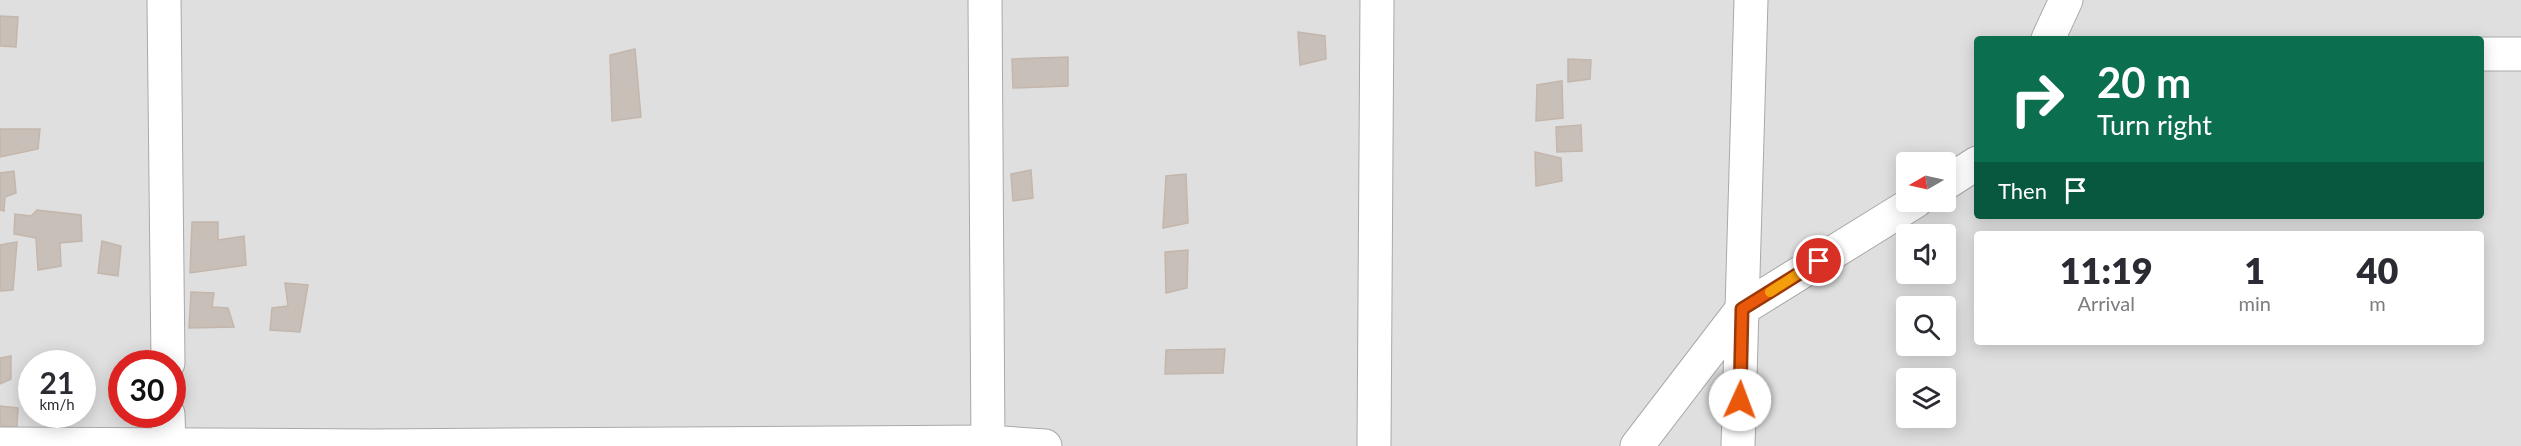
<!DOCTYPE html>
<html lang="en">
<head>
<meta charset="utf-8">
<style>
	:root { --surface:#fff; --page:#f7f7f7; --text:#2b2b33; --muted:#7c7c81 }
	body { margin:0; font-family:Lato,sans-serif; background:var(--page); color:var(--text); height:100vh; display:flex; flex-direction:column; font-size:22px; white-space:nowrap }
	* { box-sizing:border-box; margin:0 }
	p { font-size:20px; color:var(--muted) }
	.icon { flex:none; width:33px; height:33px; fill:none; stroke:currentColor; stroke-width:2; stroke-linecap:round; stroke-linejoin:round }
	.map { position:relative; flex:1; overflow:hidden }
	.details { position:absolute; left:1974px; top:231px; width:510px; height:114px; display:flex; flex-direction:column; background:var(--surface); border-radius:6px; box-shadow:0 3px 15px #0003 }
	.details>* { flex:none }
	.top-card { position:absolute; left:1974px; top:36px; width:510px; height:183px; border-radius:6px; box-shadow:0 3px 15px #0003; background:#0b6e4f; color:#fff; overflow:hidden }
	.needle { width:39px; rotate:261deg }
	.buttons { position:absolute; left:1896px; top:152px; display:grid; gap:12px }
	.buttons a { display:grid; place-items:center; width:60px; height:60px; border-radius:6px; background:var(--surface); box-shadow:0 3px 15px #0003; font-size:30px }
	.speed { position:absolute; left:18px; top:350px; display:flex; gap:12px; font-size:30px; font-weight:700; text-align:center }
	.speed>* { display:grid; place-content:center; width:78px; height:78px; border-radius:50%; background:var(--surface); box-shadow:0 3px 15px #0003; line-height:1 }
	.speed small { font-size:15px; font-weight:400 }
	.speed .limit { border:9px solid #d22; background:#fff; color:#111 }
	.pin { position:absolute; display:grid; place-items:center; width:51px; height:51px; color:#fff; margin:-26px; border:3px solid #fff; border-radius:50%; box-shadow:0 2px 6px #0007 }
	.me { position:absolute; width:66px; margin:-33px; rotate:2deg; stroke-linejoin:round; filter:drop-shadow(0 0 4px #0008) }
	.turn { display:flex; align-items:center; gap:21px; height:126px; padding:0 24px; font-size:27px }
	.turn .icon { width:78px; height:78px; stroke-width:2.5 }
	.turn b { display:block; font-size:42px; line-height:51px }
	.then { display:flex; align-items:center; height:57px; padding:0 24px; background:#0003; gap:12px; font-size:22px }
	.eta { display:flex; justify-content:space-evenly; align-items:center; height:102px; text-align:center }
	.eta b { font-size:36px; font-weight:800; line-height:42px }
	.map>svg:first-child { display:block }
	.residential { fill:#e0dfdf; fill-rule:evenodd }
	.building { fill:#c7bfb8; stroke:#c4b6ab; stroke-width:1.5 }
	.lines { fill:none; stroke-linecap:round; stroke-linejoin:round }
	.street-casing { stroke:#a9a9a9; stroke-width:35 }
	.street { stroke:#fff; stroke-width:33 }
	.route-casing { stroke:#983908; stroke-width:15 }
	.route { stroke:#ea580c; stroke-width:10 }
	.slow { stroke:#f59e0b; stroke-width:10 }
</style>
</head>
<body>
<div class="map">
<svg width="2521" height="446" viewBox="0 0 2521 446">
	<rect width="100%" height="100%" fill="#f2efe9"/>
	<!-- residential -->
	<path class="residential" d="M0,0H2521V446H0ZM1977,39H2481V216H1977ZM1906,162H1946V201H1906ZM1906,234H1946V273H1906ZM1977,234H2481V342H1977ZM1906,306H1946V345H1906ZM32,363H82V414H32ZM122,363H172V414H122ZM1906,378H1946V417H1906Z"/>
	<!-- building -->
	<g class="building">
		<path d="M0,16L18,17L16,47L0,46Z"/>
		<path d="M1298,32L1325,36L1326,59L1300,65Z"/>
		<path d="M635,49L641,117L612,121L610,55Z"/>
		<path d="M1068,57V86L1013,88L1012,59Z"/>
		<path d="M1568,59L1591,60L1590,79L1568,82Z"/>
		<path d="M1562,81L1563,118L1536,121L1537,85Z"/>
		<path d="M1581,125L1582,151L1557,152L1556,127Z"/>
		<path d="M0,129H40L38,149L0,157Z"/>
		<path d="M1535,152L1561,158L1562,181L1536,186Z"/>
		<path d="M1031,170L1033,198L1013,201L1011,174Z"/>
		<path d="M14,171L16,193L5,197L4,211L0,210V173Z"/>
		<path d="M1186,174L1188,223L1163,228L1166,176Z"/>
		<path d="M37,210L81,215L82,241L60,243L61,266L38,270L36,238L14,234L15,214L31,216Z"/>
		<path d="M192,222H218V240L244,236L246,265L190,273Z"/>
		<path d="M102,241L121,246L118,276L98,273Z"/>
		<path d="M17,242L13,290L0,291V245Z"/>
		<path d="M1188,250L1187,288L1166,293L1165,252Z"/>
		<path d="M285,283L308,285L300,332L270,330L272,308L288,306Z"/>
		<path d="M191,292L214,293L212,307L228,308L234,327L189,328Z"/>
		<path d="M1225,349L1223,373L1165,374L1166,350Z"/>
		<path d="M11,356V379L0,384V358Z"/>
		<path d="M0,406L18,408L17,427L0,426Z"/>
	</g>
	<g class="lines">
		<!-- street casing -->
		<g class="street-casing">
			<g id="street">
				<path d="M164,0L168,363"/>
				<path d="M985,0L988,446"/>
				<path d="M2048,39L2066,0"/>
				<path d="M2481,54H2521"/>
				<path d="M1946,183L1977,163"/>
				<path d="M168,414L169,446"/>
				<path d="M0,444L373,446L988,442L1045,446"/>
				<path d="M1374,446L1377,0"/>
				<path d="M1637,446L1742,309L1916,201"/>
				<path d="M1738,446L1751,0"/>
			</g>
		</g>
		<!-- street -->
		<use href="#street" class="street"/>
	</g>
	<g class="lines">
		<!-- route casing -->
		<g class="route-casing">
			<path id="route" d="M1740,400L1742,309L1819,261"/>
		</g>
		<!-- route -->
		<use href="#route" class="route"/>
		<!-- slow -->
		<path class="slow" d="M1770,292L1801,272"/>
	</g>
</svg>
<div class="buttons">
<a><svg class="needle" viewBox="-14 -14 28 28"><path d="M0-13l5 13h-10z" fill="#e53935"/><path d="M0 13l5-13h-10z" fill="#7c7c81"/></svg></a>
<a><svg class="icon" aria-label="sound" viewBox="0 0 24 24"><path d="M4 9h4l5-4v14l-5-4H4zM17 9q2 3 0 6"/></svg></a>
<a><svg class="icon" aria-label="search" viewBox="0 0 24 24"><circle cx="10" cy="10" r="6"/><path d="M15 15l6 6"/></svg></a>
<a><svg class="icon" aria-label="layers" viewBox="0 0 24 24"><path d="M12 4l9 5-9 5-9-5zM3 14l9 5 9-5"/></svg></a>
</div>
<div class="speed"><div>21<small>km/h</small></div><div class="limit">30</div></div>
<div class="pin" style="left:1819px;top:261px;background:#d93025"><svg class="icon" aria-label="arrive" viewBox="0 0 24 24"><path d="M6 21V4h12l-3 4 3 4H6"/></svg></div>
<svg class="me" style="left:1740px;top:400px" viewBox="-20 -20 40 40"><circle r="19" fill="#fff"/><path d="M0-13L10 11 0 6-10 11z" fill="#ea580c"/></svg>
<div class="top-card">
<div class="turn"><svg class="icon" aria-label="right" viewBox="0 0 24 24"><path d="M7 20v-9h11M14 6l5 5-5 5"/></svg><div><b>20 m</b>Turn right</div></div>
<div class="then">Then<svg class="icon" aria-label="arrive" viewBox="0 0 24 24"><path d="M6 21V4h12l-3 4 3 4H6"/></svg></div>
</div>
<section class="details">
<div class="eta">
<div><b>11:19</b><p>Arrival</p></div>
<div><b>1</b><p>min</p></div>
<div><b>40</b><p>m</p></div>
</div>
</section>
</div>
</body>
</html>
